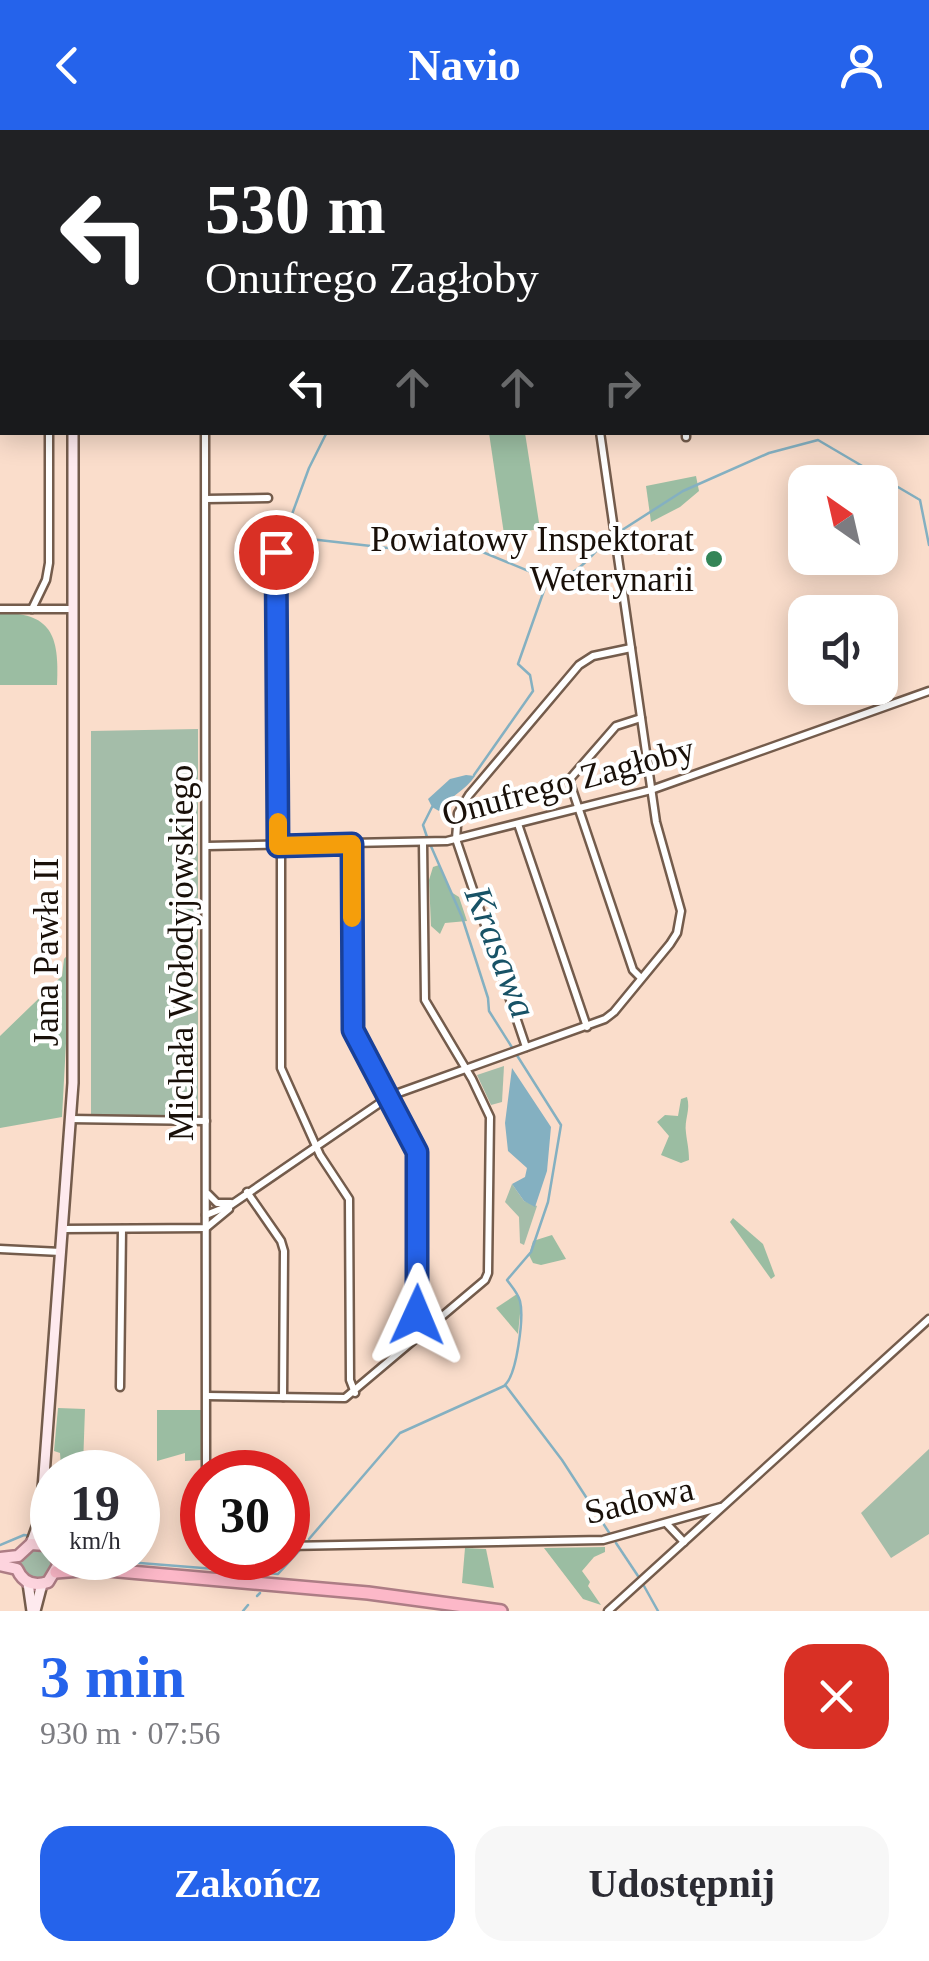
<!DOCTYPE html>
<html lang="pl">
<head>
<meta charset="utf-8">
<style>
	:root { --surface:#fff; --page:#f7f7f7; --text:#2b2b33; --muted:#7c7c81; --accent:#2563eb }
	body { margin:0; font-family:Georgia,serif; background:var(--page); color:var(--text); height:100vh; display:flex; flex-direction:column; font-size:38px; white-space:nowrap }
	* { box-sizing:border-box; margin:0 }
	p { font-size:32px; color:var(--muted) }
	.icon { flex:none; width:55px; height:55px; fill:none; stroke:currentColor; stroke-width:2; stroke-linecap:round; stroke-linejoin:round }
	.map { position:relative; height:1481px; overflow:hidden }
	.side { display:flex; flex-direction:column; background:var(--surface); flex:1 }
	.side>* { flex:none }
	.top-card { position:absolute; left:0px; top:0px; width:930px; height:305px; box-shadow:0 5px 25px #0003; background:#202124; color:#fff; overflow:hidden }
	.needle { width:65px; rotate:326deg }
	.fabs { position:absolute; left:788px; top:335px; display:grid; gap:20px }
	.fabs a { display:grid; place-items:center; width:110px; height:110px; border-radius:20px; background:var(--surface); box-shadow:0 5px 25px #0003; font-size:50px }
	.speed { position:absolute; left:30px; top:1320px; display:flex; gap:20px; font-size:50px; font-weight:700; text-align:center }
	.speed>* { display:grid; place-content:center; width:130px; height:130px; border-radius:50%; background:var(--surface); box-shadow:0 5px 25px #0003; line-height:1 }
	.speed small { font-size:25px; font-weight:400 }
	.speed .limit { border:15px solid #d22; background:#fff; color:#111 }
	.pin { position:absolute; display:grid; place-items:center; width:85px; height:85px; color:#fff; margin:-42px; border:5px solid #fff; border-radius:50%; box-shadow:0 2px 10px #0007 }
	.me { position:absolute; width:110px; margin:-55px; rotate:1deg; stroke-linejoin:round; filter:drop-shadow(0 0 8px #0008) }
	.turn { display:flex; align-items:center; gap:35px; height:210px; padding:0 40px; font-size:45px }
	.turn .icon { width:130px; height:130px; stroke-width:2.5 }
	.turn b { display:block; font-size:70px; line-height:85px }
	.lanes { display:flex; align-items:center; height:95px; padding:0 40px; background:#0003; justify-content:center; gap:50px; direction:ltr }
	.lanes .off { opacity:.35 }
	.round { display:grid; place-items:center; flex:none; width:105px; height:105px; border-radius:30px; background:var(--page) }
	.overview { display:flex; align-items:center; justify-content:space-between; height:170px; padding:0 40px }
	h1 { font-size:60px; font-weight:700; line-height:75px; color:var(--accent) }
	.cta { display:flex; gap:20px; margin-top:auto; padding:20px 40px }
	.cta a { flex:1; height:115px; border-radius:30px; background:var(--accent); color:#fff; font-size:40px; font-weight:700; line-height:115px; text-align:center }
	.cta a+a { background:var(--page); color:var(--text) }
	header { display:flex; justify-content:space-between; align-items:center; height:130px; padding:0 40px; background:var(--accent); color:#fff; font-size:45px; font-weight:700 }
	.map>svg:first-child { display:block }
	.green { fill:#a4bda9 }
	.forest { fill:#9bbda2 }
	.water { fill:#84b0c1 }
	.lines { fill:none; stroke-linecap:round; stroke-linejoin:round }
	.stream { stroke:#84b0c1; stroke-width:2.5 }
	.street-casing { stroke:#745c4c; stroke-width:11 }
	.secondary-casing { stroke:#745c4c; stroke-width:14 }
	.primary-casing { stroke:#ad7d85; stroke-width:15 }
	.highway-casing { stroke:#ad7d85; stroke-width:16 }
	.street { stroke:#fff; stroke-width:6 }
	.secondary { stroke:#feeaee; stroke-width:9 }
	.primary { stroke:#fdd4de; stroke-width:10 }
	.highway { stroke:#fcb8c8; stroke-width:11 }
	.route-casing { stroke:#184099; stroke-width:25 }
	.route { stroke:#2563eb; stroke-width:18 }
	.slow { stroke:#f59e0b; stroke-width:18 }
	.poi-dot { fill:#338557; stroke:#fff; stroke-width:4 }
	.labels { text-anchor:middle; stroke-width:8; stroke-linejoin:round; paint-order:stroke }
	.poi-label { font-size:35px; fill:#191009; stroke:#fff; text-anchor:end }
	.street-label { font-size:35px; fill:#191009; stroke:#fff }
	.water-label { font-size:38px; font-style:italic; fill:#175266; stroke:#fff }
</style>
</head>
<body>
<header><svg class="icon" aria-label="back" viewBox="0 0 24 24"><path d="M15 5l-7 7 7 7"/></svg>Navio<svg class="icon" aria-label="person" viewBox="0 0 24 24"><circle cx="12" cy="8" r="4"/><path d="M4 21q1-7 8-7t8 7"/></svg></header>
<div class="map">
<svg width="929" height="1481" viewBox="0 0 929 1481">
	<rect width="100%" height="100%" fill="#faddcb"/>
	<!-- green -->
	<g class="green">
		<path d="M198,599V987L91,986V601Z"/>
		<path d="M504,936L502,972L491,975L477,945Z"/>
		<path d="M512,1054L524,1071L537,1076L524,1115L520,1113L519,1087L505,1072Z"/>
		<path d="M929,1319V1404L891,1428L861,1383Z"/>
		<circle cx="37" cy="1434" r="16"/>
	</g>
	<!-- forest -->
	<g class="forest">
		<path d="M489,303H525L540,399L504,404Z"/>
		<path d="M696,346L699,361L680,377L651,392L646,356Z"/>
		<path d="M0,483C54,482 59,509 57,555H0Z"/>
		<path d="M439,735L451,762L459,767L467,791L445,793L440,804L431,796L429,750L433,737Z"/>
		<path d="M71,821L62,987L0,998V906L62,846L64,829Z"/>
		<path d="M687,967C691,980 684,989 686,1003C687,1012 689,1019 689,1030L681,1033L661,1025L669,1006L657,992L665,985L678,986L681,969Z"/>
		<path d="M733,1088L763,1114L775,1146L771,1149L730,1092Z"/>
		<path d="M552,1105L566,1129L541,1135L533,1133L529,1125L533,1111Z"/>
		<path d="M517,1164L521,1174L518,1204L496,1178Z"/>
		<path d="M58,1278L85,1279L83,1336H61L60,1323L54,1321Z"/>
		<path d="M157,1280H202V1330L185,1331V1323L157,1331Z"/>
		<path d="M605,1417V1422L594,1427L582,1441L590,1452L588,1456L601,1475L583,1469L544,1418Z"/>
		<path d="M465,1418L486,1419L494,1458L462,1453Z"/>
	</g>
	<!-- water -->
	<g class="water">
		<path d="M466,645L475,646C465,661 450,666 439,681L432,677L428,669L450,649Z"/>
		<path d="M512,938L551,997L547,1041L535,1077L524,1071L512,1054L525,1047L527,1038L508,1021L505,993Z"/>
	</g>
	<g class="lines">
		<!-- stream -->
		<g class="stream">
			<path d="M490,2L492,0"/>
			<path d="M327,302L309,338L284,406L397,419L468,416L548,449L518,534L530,545L533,561L474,645"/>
			<path d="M619,402L683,361L769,323L818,310L920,370L929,415"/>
			<path d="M548,449C577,450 591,424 610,407"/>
			<path d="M427,707L423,695L432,677"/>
			<path d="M430,714L462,787L488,868L489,881L561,995L548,1072L531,1122L507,1150C512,1157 518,1163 520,1171C524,1187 517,1244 505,1255"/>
			<path d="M506,1256L562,1330L610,1404"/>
			<path d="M39,1406L52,1407"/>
			<path d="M309,1409L400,1303L504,1256"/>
			<path d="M616,1413L638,1446"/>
			<path d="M0,1415L24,1405L32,1406"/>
			<path d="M77,1428L278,1444L299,1421"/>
			<path d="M644,1456L658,1481"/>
			<path d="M257,1466L260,1463"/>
			<path d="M243,1481L248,1475"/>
		</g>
		<!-- street casing -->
		<g class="street-casing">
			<g id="street">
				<path d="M238,0V2"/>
				<path d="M793,0V2"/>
				<path d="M389,2V0"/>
				<path d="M0,71H2"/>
				<path d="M205,302L206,1342"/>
				<path d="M686,302V307"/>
				<path d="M206,369L268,368"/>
				<path d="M274,419L278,427V715"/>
				<path d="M0,479H74"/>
				<path d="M32,479L46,450L49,433V302"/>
				<path d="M518,694L587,897"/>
				<path d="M352,714L353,900L417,1022V1185L422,1204"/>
				<path d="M281,715V938L320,1025L349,1069L350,1250L355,1263"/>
				<path d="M207,716L447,711L651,660L929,561"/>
				<path d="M641,848L633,840L569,650L616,596L641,588"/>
				<path d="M526,917L456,709L458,683L469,665L579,535L593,526L631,518"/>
				<path d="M70,989L206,991"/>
				<path d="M247,1062L281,1111L284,1121L283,1267"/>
				<path d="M208,1064L217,1073H231"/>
				<path d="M206,1085L231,1075L390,966L605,889L614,882L670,814L677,803L681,781L656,692L600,302"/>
				<path d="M63,1099L206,1098L229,1079"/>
				<path d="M0,1119L61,1122"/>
				<path d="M120,1257L122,1099"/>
				<path d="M207,1266L345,1268L485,1150L488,1143L490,987L472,949L425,870L423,713"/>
				<path d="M667,1394L684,1412"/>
				<path d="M288,1416L603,1410L721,1377"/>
				<path d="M608,1481L929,1189"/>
			</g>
		</g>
		<!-- secondary casing -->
		<g class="secondary-casing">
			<g id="secondary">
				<path d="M73,2V0"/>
				<path d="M928,19L929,18"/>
				<path d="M31,1414L41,1386L73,953V302"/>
				<path d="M28,1453L32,1481"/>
				<path d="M35,1481L42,1454"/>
			</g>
		</g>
		<!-- primary casing -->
		<g class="primary-casing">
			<g id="primary">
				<path d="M0,1428L18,1426L31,1414L45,1415L52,1421"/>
				<path d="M0,1435L17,1439C23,1453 34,1457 48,1452L57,1437"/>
			</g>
		</g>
		<!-- highway casing -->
		<g class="highway-casing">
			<g id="highway">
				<path d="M57,1429L96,1439L368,1463L501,1481"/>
				<path d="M56,1442L81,1440"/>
			</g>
		</g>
		<!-- street -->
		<use href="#street" class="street"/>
		<!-- secondary -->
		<use href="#secondary" class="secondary"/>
		<!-- primary -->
		<use href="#primary" class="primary"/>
		<!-- highway -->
		<use href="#highway" class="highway"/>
	</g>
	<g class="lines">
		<!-- route casing -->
		<g class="route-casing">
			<path id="route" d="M276,422L278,716L352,714L353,900L417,1022V1185"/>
		</g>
		<!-- route -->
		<use href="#route" class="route"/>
		<!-- slow -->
		<path class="slow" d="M278,692V716L352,714V788"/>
	</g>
	<!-- markers -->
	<circle class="poi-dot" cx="714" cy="429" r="10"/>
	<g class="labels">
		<!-- poi labels -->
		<g class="poi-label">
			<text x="694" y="421">Powiatowy Inspektorat<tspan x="694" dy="40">Weterynarii</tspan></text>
		</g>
		<!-- street labels -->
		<g class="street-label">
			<text transform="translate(568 651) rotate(-15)" y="12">Onufrego Zagłoby</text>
			<text transform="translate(46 822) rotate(-90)" y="12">Jana Pawła II</text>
			<text transform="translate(181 823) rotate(-90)" y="12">Michała Wołodyjowskiego</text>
			<text transform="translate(639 1370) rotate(-13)" y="12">Sadowa</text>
		</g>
		<!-- water labels -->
		<g class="water-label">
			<text transform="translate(501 822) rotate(69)" y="13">Krasawa</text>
		</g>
	</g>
</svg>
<div class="fabs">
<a><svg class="needle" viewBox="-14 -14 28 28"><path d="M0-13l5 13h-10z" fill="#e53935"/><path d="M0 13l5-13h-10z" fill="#7c7c81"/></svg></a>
<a><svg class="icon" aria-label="sound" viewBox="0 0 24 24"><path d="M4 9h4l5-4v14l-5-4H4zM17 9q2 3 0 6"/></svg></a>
</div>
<div class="speed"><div>19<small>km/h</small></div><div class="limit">30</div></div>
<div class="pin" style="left:276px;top:422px;background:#d93025"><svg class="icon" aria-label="arrive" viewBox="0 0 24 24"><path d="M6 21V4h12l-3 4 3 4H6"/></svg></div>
<svg class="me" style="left:417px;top:1185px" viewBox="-20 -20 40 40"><path d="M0-17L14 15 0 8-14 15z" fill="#2563eb" stroke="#fff" stroke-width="4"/></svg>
<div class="top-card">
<div class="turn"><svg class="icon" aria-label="left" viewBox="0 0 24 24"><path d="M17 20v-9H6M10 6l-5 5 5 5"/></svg><div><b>530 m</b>Onufrego Zagłoby</div></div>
<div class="lanes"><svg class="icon" aria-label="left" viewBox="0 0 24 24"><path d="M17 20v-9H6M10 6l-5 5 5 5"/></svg><svg class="icon off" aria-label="ahead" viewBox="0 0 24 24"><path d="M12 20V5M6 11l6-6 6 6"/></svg><svg class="icon off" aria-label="ahead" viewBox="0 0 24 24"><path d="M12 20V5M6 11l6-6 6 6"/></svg><svg class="icon off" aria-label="right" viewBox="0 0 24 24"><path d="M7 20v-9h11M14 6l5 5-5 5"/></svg></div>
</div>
</div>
<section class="side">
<div class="overview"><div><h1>3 min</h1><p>930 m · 07:56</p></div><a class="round" style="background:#d93025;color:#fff"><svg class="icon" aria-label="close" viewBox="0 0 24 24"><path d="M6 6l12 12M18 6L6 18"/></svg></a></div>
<div class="cta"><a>Zakończ</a><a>Udostępnij</a></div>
</section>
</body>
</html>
